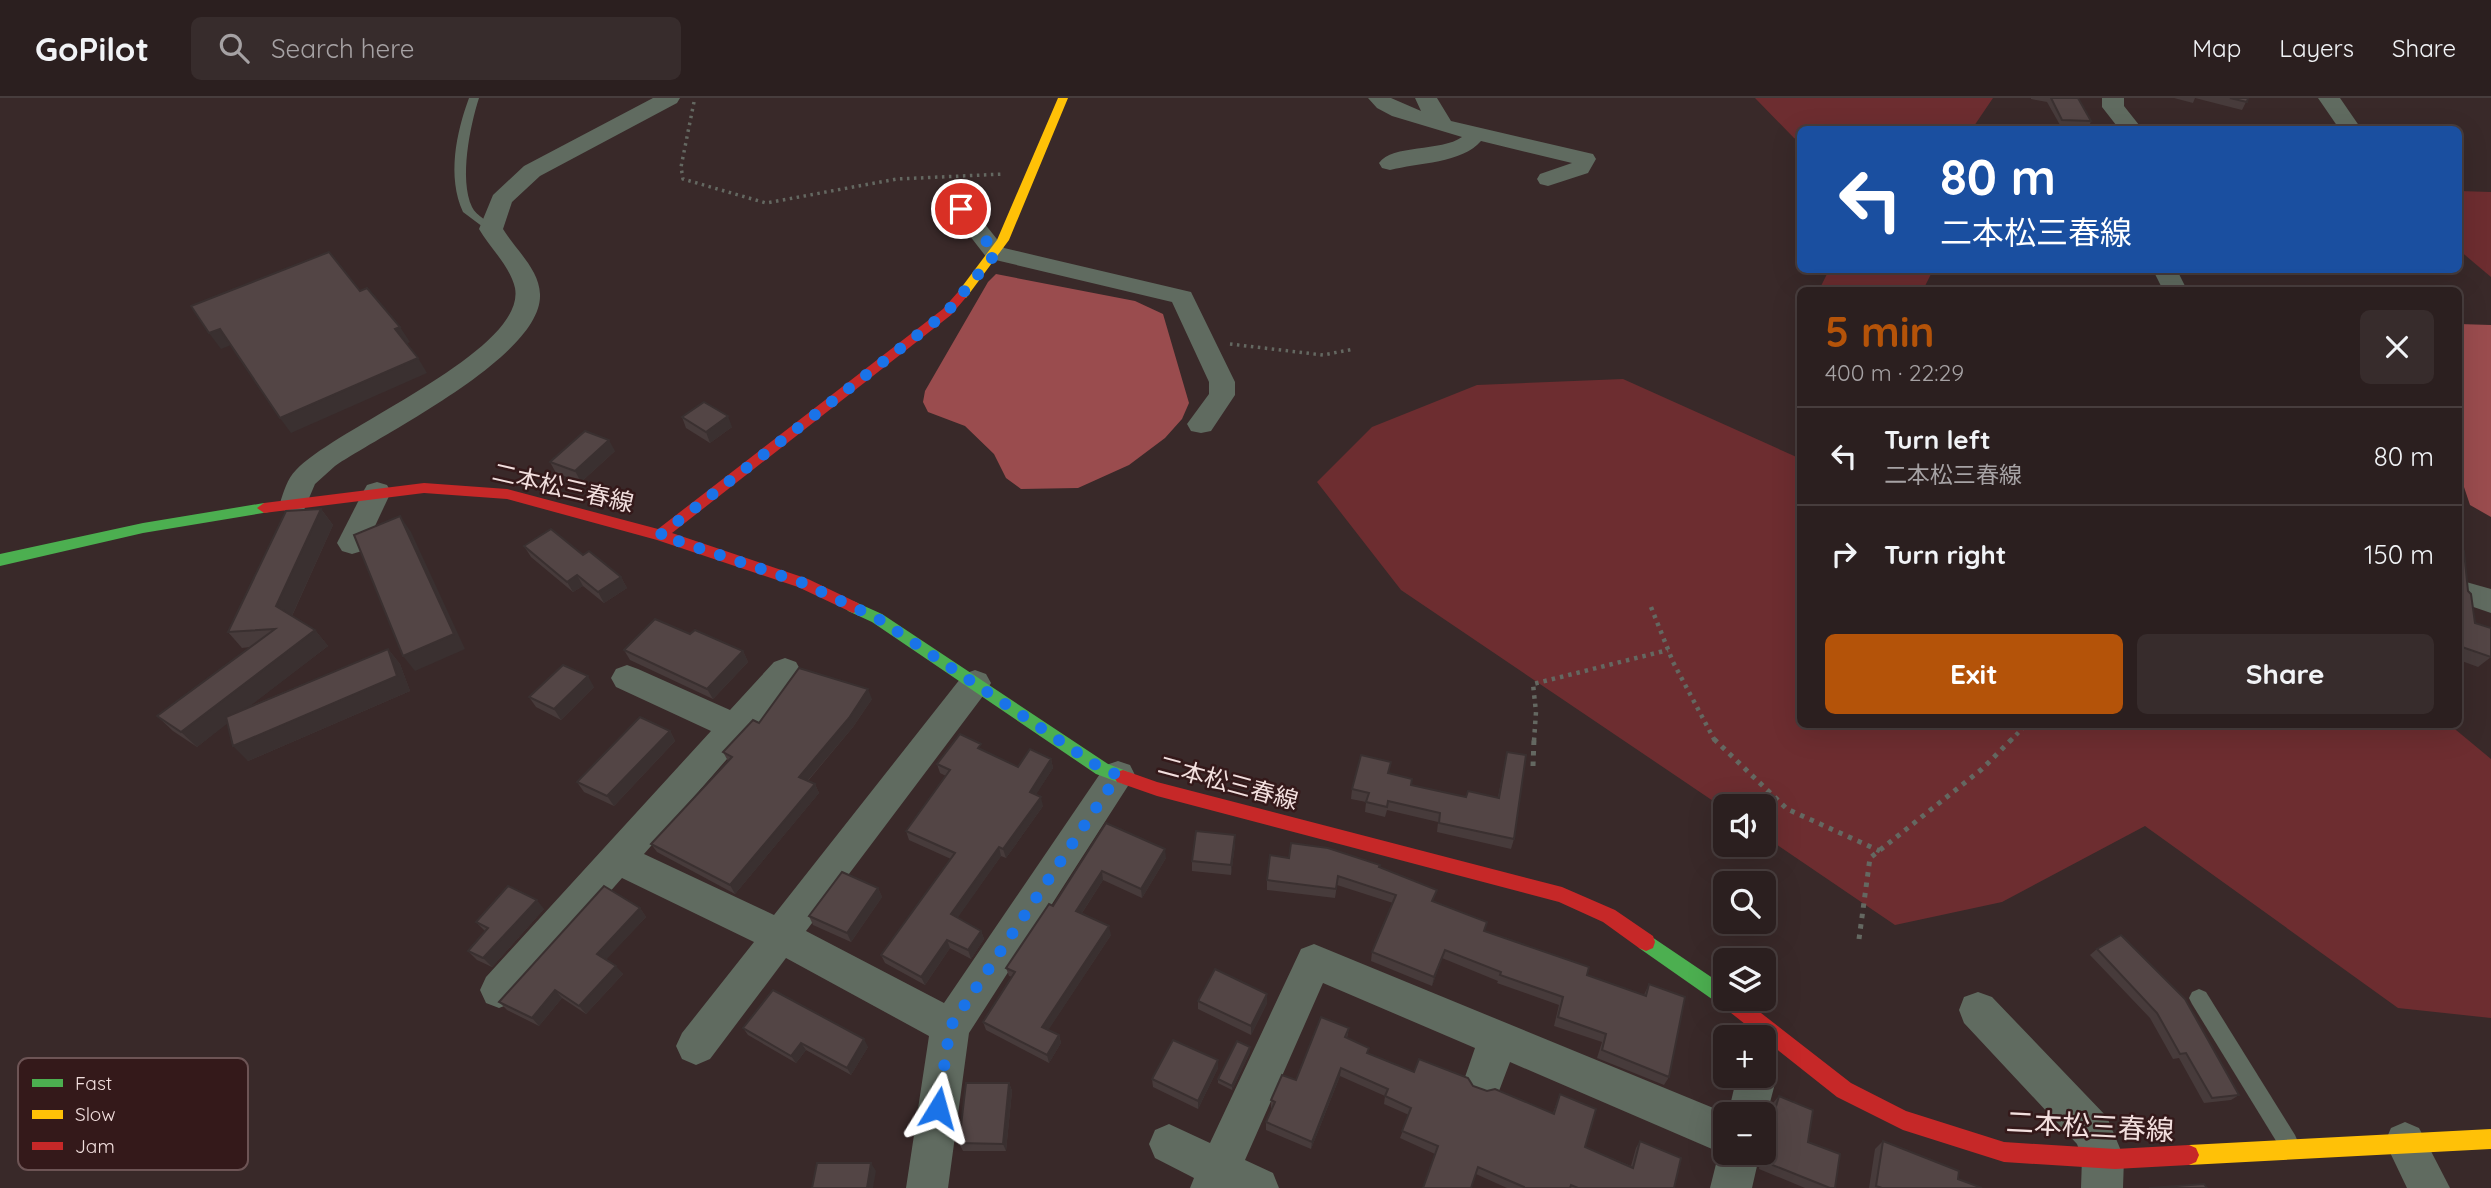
<!DOCTYPE html>
<html lang="en">
<head>
<meta charset="utf-8">
<style>
	:root { --surface:#2b1f1f; --page:#372c2c; --text:#f1f3f6; --muted:#a6a2a4; --line:#473d3d; --accent:#b45309 }
	body { margin:0; font-family:Quicksand,"Noto Sans JP",sans-serif; background:var(--page); color:var(--text); height:100vh; display:flex; flex-direction:column; font-size:26px; white-space:nowrap }
	* { box-sizing:border-box; margin:0 }
	p { font-size:23px; color:var(--muted) }
	.icon { flex:none; width:38px; height:38px; fill:none; stroke:currentColor; stroke-width:2; stroke-linecap:round; stroke-linejoin:round }
	.map { position:relative; flex:1; overflow:hidden }
	.side { position:absolute; left:1797px; top:189px; width:665px; height:441px; display:flex; flex-direction:column; background:var(--surface); border-radius:10px; box-shadow:0 7px 28px #0002,0 0 0 2px var(--line) }
	.side>* { flex:none }
	.banner { position:absolute; left:1797px; top:28px; width:665px; height:147px; border-radius:10px; box-shadow:0 7px 28px #0002,0 0 0 2px var(--line); background:#1a4fa0; color:#fff; overflow:hidden }
	.tools { position:absolute; left:1713px; top:696px; display:grid; gap:14px }
	.tools a { display:grid; place-items:center; width:63px; height:63px; border-radius:10px; background:var(--surface); box-shadow:0 7px 28px #0002,0 0 0 2px var(--line); font-size:35px }
	.pin { position:absolute; display:grid; place-items:center; width:60px; height:60px; color:#fff; margin:-30px; border:4px solid #fff; border-radius:50%; box-shadow:0 2px 7px #0007 }
	.me { position:absolute; width:77px; margin:-38px; rotate:8deg; stroke-linejoin:round; filter:drop-shadow(0 0 5px #0008) }
	.turn { display:flex; align-items:center; gap:24px; height:147px; padding:0 28px; font-size:32px }
	.turn .icon { width:91px; height:91px; stroke-width:2.5 }
	.turn b { display:block; font-size:49px; line-height:60px }
	.round { display:grid; place-items:center; flex:none; width:74px; height:74px; border-radius:10px; background:var(--page) }
	.head { display:flex; align-items:center; justify-content:space-between; height:119px; padding:0 28px }
	h1 { font-size:42px; font-weight:800; line-height:52px; color:var(--accent) }
	.action { display:flex; gap:14px; margin-top:auto; padding:14px 28px }
	.action a { flex:1; height:80px; border-radius:10px; background:var(--accent); color:#fff; font-size:28px; font-weight:800; line-height:80px; text-align:center }
	.action a+a { background:var(--page); color:var(--text) }
	ul { padding:0; list-style:none }
	li { display:flex; align-items:center; gap:21px; height:98px; padding:0 28px; border-top:2px solid var(--line) }
	li div { flex:1 }
	li b { display:block; font-size:26px }
	li em { font-style:normal }
	header { display:flex; align-items:center; gap:42px; box-sizing:border-box; height:98px; padding:0 35px; background:var(--surface); border-bottom:2px solid var(--line) }
	header strong { font-size:33px }
	nav { display:flex; gap:38px; margin-inline-start:auto; font-size:24px }
	.search { width:490px; height:63px; background:var(--page); display:flex; align-items:center; gap:18px; box-sizing:border-box; padding:0 24px; border-radius:10px; color:var(--muted); font-size:26px }
	.map>svg:first-child { display:block }
	.green { fill:#6d2d30 }
	.water { fill:#9a4c4e }
	.lines { fill:none; stroke-linecap:round; stroke-linejoin:round }
	.path-far2 { stroke:#646861; stroke-width:3.5; stroke-dasharray:2.5 4.5; stroke-linecap:butt }
	.path-far1 { stroke:#646861; stroke-width:4.5; stroke-dasharray:3.5 5; stroke-linecap:butt }
	.path { stroke:#646861; stroke-width:5; stroke-dasharray:4.5 6; stroke-linecap:butt }
	.lane { fill:#606b60; fill-rule:evenodd }
	.street { fill:#606b60; fill-rule:evenodd }
	.fast { fill:#4caf50; fill-rule:evenodd }
	.slow { fill:#ffc107; fill-rule:evenodd }
	.jam { fill:#c62828; fill-rule:evenodd }
	.wall { fill:#473b3b }
	.shaded-wall { fill:#3a3030 }
	.building { fill:#534545; stroke:#3a3030; stroke-width:2 }
	.route { stroke:#1a73e8; stroke-width:12; stroke-dasharray:0 21.6 }
	.labels { text-anchor:middle; stroke-width:5; stroke-linejoin:round; paint-order:stroke }
	.street-label { font-size:24px; fill:#f2dfde; stroke:#34191a }
	.near-street-label { font-size:28px; fill:#f2dfde; stroke:#34191a }
	.key { fill:#34191a; stroke:#6d5455; stroke-width:2 }
	.key-label { font-size:19px; fill:#f2dfde }
</style>
</head>
<body>
<header>
<strong>GoPilot</strong>
<div class="search"><svg class="icon" aria-label="search" viewBox="0 0 24 24"><circle cx="10" cy="10" r="6"/><path d="M15 15l6 6"/></svg>Search here</div>
<nav><a>Map</a><a>Layers</a><a>Share</a></nav>
</header>
<div class="map">
<svg width="2491" height="1090" viewBox="0 0 2491 1090">
	<rect width="100%" height="100%" fill="#392929"/>
	<!-- green -->
	<g class="green">
		<path d="M1755,0H1993L1972,31L1801,32V44L1794,40Z"/>
		<path d="M2459,93L2491,94V179L2459,152Z"/>
		<path d="M1829,172H1933L1923,192H1819Z"/>
		<path d="M1623,281L1801,361V626L2450,627L2491,661V920L2398,910L2145,728L2002,804L1895,827L1764,738V709H1726L1725,711L1401,492L1317,384L1372,329L1477,287Z"/>
	</g>
	<!-- water -->
	<g class="water">
		<path d="M996,176L1135,203L1163,216L1189,305L1182,321L1165,340L1129,367L1078,390L1021,391L1006,380L994,356L965,328L928,314L923,304L925,293L988,184Z"/>
		<path d="M2459,226L2491,227V419L2470,407L2459,374Z"/>
	</g>
	<g class="lines">
		<!-- path-far2 -->
		<g class="path-far2">
			<path d="M694,4L681,69L683,81L766,105L897,81L1004,76"/>
			<path d="M1230,246L1323,257L1354,251"/>
		</g>
		<!-- path-far1 -->
		<g class="path-far1">
			<path d="M1651,509L1673,564L1715,643"/>
			<path d="M1534,643L1536,614L1533,586L1668,552"/>
			<path d="M2010,643L2027,626"/>
		</g>
		<!-- path -->
		<g class="path">
			<path d="M1714,641L1787,711L1880,753"/>
			<path d="M1533,668L1534,641"/>
			<path d="M1859,841L1870,760L1982,671L2012,641"/>
		</g>
		<!-- lane -->
		<g class="lane">
			<path d="M469,0H479C470,28 459,81 472,109C476,118 490,124 497,131L491,135L463,114C447,79 456,35 469,0Z"/>
			<path d="M2199,891L2206,894L2295,1037L2298,1044L2295,1051L2288,1054L2281,1051L2192,906L2189,900L2192,894Z"/>
		</g>
		<!-- street -->
		<g class="street">
			<path d="M653,0H680L677,5L540,78L512,104L503,131C515,151 539,171 540,196C543,258 382,336 335,368L315,386L304,412L294,415L284,412L280,405C284,393 287,381 296,372C336,329 527,253 515,190C510,168 490,150 479,131L493,97L524,68Z"/>
			<path d="M1368,0H1391L1421,13L1415,0H1437L1451,23L1593,56L1596,61L1588,75L1548,88L1540,86L1537,81L1540,76L1572,65L1481,43C1463,65 1417,65 1390,72L1382,70L1379,65C1392,46 1441,54 1462,39L1392,18L1377,10Z"/>
			<path d="M2102,0H2124V8L2143,32H2120L2102,9Z"/>
			<path d="M2318,0H2340L2362,32H2340Z"/>
			<path d="M961,104L969,106L1004,150L1191,194L1235,284V297L1211,333L1201,335L1191,333L1187,326L1209,296V284L1172,204L987,160L949,111L953,106Z"/>
			<path d="M2153,172H2177L2187,192H2163Z"/>
			<path d="M377,384L387,387L391,394L367,445L362,453L352,456L342,453L337,445L363,394L367,387Z"/>
			<path d="M2459,482L2491,491V515L2459,504Z"/>
			<path d="M785,560L796,564L801,573L796,582L644,756L774,817L964,576L975,572L986,576L991,585L986,594L806,833L944,905L1106,667L1118,663L1130,667L1135,677L969,935L948,1090H906L929,938L786,860L710,961L696,967L682,961L676,948L682,935L754,844L622,780L512,905L499,910L486,905L480,892L486,879L711,633L616,589L611,580L616,571L627,567L638,571L730,612L774,564Z"/>
			<path d="M1314,846L1728,1016L1737,978H1764V961L1771,964L1777,978L1764,1027V1017H1726V1055H1760L1752,1090H1710L1719,1054L1510,964L1499,993L1485,998L1471,993L1465,979L1475,950L1323,885L1245,1062L1273,1075L1279,1090H1190L1194,1080L1155,1060L1149,1046L1155,1032L1169,1026L1210,1045L1301,851Z"/>
			<path d="M1978,894L1992,899L2107,1019L2124,1060L2123,1090H2081L2082,1060L2077,1046L1964,925L1959,912L1964,899Z"/>
			<path d="M2405,1024L2419,1030L2450,1090H2407L2385,1044L2391,1030Z"/>
		</g>
		<!-- fast -->
		<g class="fast">
			<path d="M264,405L271,410L269,414L143,435L0,468V456L143,425Z"/>
			<path d="M853,503L882,516L1108,666L1129,674L1132,679L1129,684L1123,686L1096,676L872,524L848,513L845,509L848,505Z"/>
			<path d="M1646,835L1726,889V901H1735L1733,906L1726,909L1719,906L1639,850L1637,844L1639,838Z"/>
		</g>
		<!-- slow -->
		<g class="slow">
			<path d="M1058,0H1068L1009,142L966,200H958V194L997,142Z"/>
			<path d="M2491,1031V1051L2189,1067L2182,1064L2179,1057L2182,1050L2189,1047Z"/>
		</g>
		<!-- jam -->
		<g class="jam">
			<path d="M962,193L968,197L951,217L672,435L808,481L858,505L861,509L858,513L853,515L798,489L657,442L507,401L424,395L264,415L257,410L264,405L424,385L507,391L658,431L943,211L958,194Z"/>
			<path d="M1123,672L1157,684L1562,789L1615,812L1653,838L1655,844L1653,850L1646,853L1639,850L1603,824L1559,804L1157,698L1117,684L1114,679L1117,674Z"/>
			<path d="M1726,893V901H1743L1851,985L1906,1013L2004,1044L2115,1051L2189,1047L2196,1050L2199,1057L2196,1064L2189,1067L2115,1071L2004,1064L1903,1032L1837,999L1721,907L1718,901L1721,895Z"/>
		</g>
	</g>
	<!-- wall -->
	<g class="wall">
		<path d="M2031,0H2078L2091,23L2089,29L2060,27L2047,4L2031,1Z"/>
		<path d="M2174,0H2248L2242,12L2195,0L2193,5Z"/>
		<path d="M682,319L732,329L710,345L686,330Z"/>
		<path d="M615,353L581,384L556,375L550,364Z"/>
		<path d="M321,411L333,427L292,518L315,532L328,548L248,609L388,551L400,566L410,593L248,663L227,625L197,649L173,633L157,618L250,549L242,550L228,534Z"/>
		<path d="M524,448L583,457L621,479L627,490L604,505L583,488L573,494L531,459Z"/>
		<path d="M2459,453L2475,525L2491,559L2478,569L2459,562Z"/>
		<path d="M690,536L743,553L748,564L713,601L630,562L624,552Z"/>
		<path d="M594,589L561,622L536,609L529,599Z"/>
		<path d="M872,601L853,629L808,683L815,686L819,695L735,796L657,754L651,746L728,663L723,654L759,625Z"/>
		<path d="M670,633L675,643L614,708L584,694L577,684Z"/>
		<path d="M983,653L1018,669L1051,661L1053,670L1036,696L1043,708L1006,760L1001,758L957,820L981,833L984,841L971,861L950,850L925,887L885,865L881,857L951,761L909,742L906,733L946,678L940,675L937,666Z"/>
		<path d="M1507,654L1514,741L1511,751L1437,734L1438,724L1387,712L1385,719L1365,714L1366,704L1351,701L1352,691L1411,688L1466,699H1498Z"/>
		<path d="M1106,725L1166,760L1142,800L1103,782L1082,815L1111,837L1048,932L1059,937L1061,945L1049,965L986,932L983,924L1012,879L1009,878L1006,870L1053,808Z"/>
		<path d="M1235,746L1231,777L1192,773V763Z"/>
		<path d="M1289,760L1380,769L1434,804L1484,833L1587,877L1644,897L1649,886L1669,979L1664,987L1597,960L1602,944L1554,928L1559,907L1497,885L1498,883L1442,860L1432,888L1371,863L1372,854L1393,805L1337,787L1335,800L1267,792V782Z"/>
		<path d="M878,790L882,799L851,844L813,827L809,818Z"/>
		<path d="M640,810L646,819L606,861L623,876L586,916L562,900L539,928L507,912L499,904Z"/>
		<path d="M544,811L492,869L477,862L468,853L485,833L476,824Z"/>
		<path d="M2097,851L2239,997L2231,1002L2204,1005L2179,960L2173,961L2150,920L2090,857Z"/>
		<path d="M1267,896V905L1251,937L1198,911V903Z"/>
		<path d="M743,930L868,949L851,977L806,952L796,965L748,937Z"/>
		<path d="M1349,930L1347,940L1368,955L1414,974L1473,988L1553,1015L1560,996L1585,1049L1631,1068L1636,1050L1640,1043L1674,1090H1507L1476,1076L1435,1056L1400,1040L1409,1017L1384,1006L1385,998L1340,978L1311,1051L1266,1032V1024L1272,1010H1271V1002L1296,982Z"/>
		<path d="M1250,954L1232,992L1218,985V981Z"/>
		<path d="M1218,970L1198,1011L1153,989L1152,981Z"/>
		<path d="M1009,985L1012,993L1006,1053H963L959,1045Z"/>
		<path d="M1779,998L1835,1090H1805L1759,1071L1761,1055H1764L1765,1029L1772,1006Z"/>
		<path d="M1883,1043L1958,1081L1982,1090H1869L1875,1051Z"/>
	</g>
	<!-- shaded-wall -->
	<g class="shaded-wall">
		<path d="M400,229L410,244L405,247L395,231Z"/>
		<path d="M220,231L231,247L221,251L209,235Z"/>
		<path d="M418,260L427,275L291,335L280,320Z"/>
		<path d="M728,318L732,329L710,345L706,334Z"/>
		<path d="M609,342L615,353L581,384L575,373Z"/>
		<path d="M321,411L333,427L289,524L276,508Z"/>
		<path d="M400,418L411,434L465,551L415,573L403,558Z"/>
		<path d="M577,477L583,488L573,494L567,484Z"/>
		<path d="M621,479L627,490L604,505L598,494Z"/>
		<path d="M315,532L328,548L197,649L181,634Z"/>
		<path d="M388,551L400,566L410,593L248,663L233,648Z"/>
		<path d="M743,553L748,564L713,601L707,591Z"/>
		<path d="M588,578L594,589L561,622L554,611Z"/>
		<path d="M868,591L872,601L853,629L803,688L799,679Z"/>
		<path d="M670,633L675,643L614,708L607,698Z"/>
		<path d="M1051,661L1053,670L1032,703L1030,694Z"/>
		<path d="M815,686L819,695L735,796L730,787Z"/>
		<path d="M1041,699L1043,708L1006,760L1003,751Z"/>
		<path d="M1235,737V746L1231,777V767Z"/>
		<path d="M999,749L1001,758L954,825L951,816Z"/>
		<path d="M1165,751L1166,760L1142,800L1141,791Z"/>
		<path d="M1102,773L1103,782L1078,821L1076,813Z"/>
		<path d="M878,790L882,799L851,844L847,835Z"/>
		<path d="M537,802L544,811L492,869L483,860Z"/>
		<path d="M640,810L646,819L604,864L597,856Z"/>
		<path d="M1109,828L1111,837L1045,937L1042,929Z"/>
		<path d="M981,833L984,841L971,861L968,852Z"/>
		<path d="M947,842L950,850L925,887L921,879Z"/>
		<path d="M1445,852L1442,860L1432,888L1434,879Z"/>
		<path d="M616,868L623,876L586,916L579,908Z"/>
		<path d="M555,892L562,900L539,928L532,920Z"/>
		<path d="M1267,896V905L1251,937V928Z"/>
		<path d="M1059,937L1061,945L1049,965L1047,957Z"/>
		<path d="M864,941L868,949L851,977L847,970Z"/>
		<path d="M801,945L806,952L796,965L791,958Z"/>
		<path d="M1250,949V954L1232,992V988Z"/>
		<path d="M1218,962V970L1198,1011V1003Z"/>
		<path d="M1341,970L1340,978L1311,1051L1312,1044Z"/>
		<path d="M1009,985L1012,993L1006,1053L1003,1046Z"/>
		<path d="M871,1065L876,1073L873,1090H867Z"/>
	</g>
	<!-- building -->
	<g class="building">
		<path d="M2051,0H2078L2091,23L2062,22Z"/>
		<path d="M2230,0H2248L2247,4Z"/>
		<path d="M329,154L360,193L367,190L400,229L395,231L418,260L280,320L220,231L209,235L191,208Z"/>
		<path d="M704,304L728,318L706,334L682,319Z"/>
		<path d="M585,333L609,342L575,373L550,364Z"/>
		<path d="M321,411L276,508L315,532L181,634L157,618L275,531L228,534L286,413Z"/>
		<path d="M400,418L454,536L403,558L354,437Z"/>
		<path d="M551,431L583,457L589,453L621,479L598,494L577,477L567,484L524,448Z"/>
		<path d="M2459,453H2464L2468,493L2471,496L2475,525L2491,530V559L2459,548Z"/>
		<path d="M655,521L690,536L695,532L743,553L707,591L624,552Z"/>
		<path d="M388,551L397,578L233,648L226,619Z"/>
		<path d="M563,567L588,578L554,611L529,599Z"/>
		<path d="M799,570L868,591L849,620L799,679L815,686L730,787L651,746L732,659L723,654L753,622L759,625Z"/>
		<path d="M640,619L670,633L607,698L577,684Z"/>
		<path d="M960,636L981,646L978,650L1018,669L1030,651L1051,661L1030,694L1041,699L1003,751L999,749L951,816L981,833L968,852L947,842L921,879L881,857L955,755L906,733L950,672L937,666Z"/>
		<path d="M1507,654L1526,657L1514,741L1439,725L1440,715L1388,703L1387,709L1366,704L1369,695L1352,691L1361,657L1391,664L1388,675L1412,681L1411,687L1466,699L1468,693L1499,700Z"/>
		<path d="M1106,725L1165,751L1141,791L1102,773L1076,813L1109,828L1042,929L1059,937L1047,957L983,924L1015,874L1006,870L1049,806L1053,808Z"/>
		<path d="M1196,733L1235,737L1231,767L1192,763Z"/>
		<path d="M1291,745L1328,750L1380,767L1379,769L1437,792L1432,803L1487,824L1484,833L1589,869L1587,877L1646,898L1649,886L1685,899L1669,979L1602,952L1606,936L1558,919L1563,899L1500,877L1501,874L1445,852L1434,879L1372,854L1396,797L1338,778L1336,791L1267,782L1270,757L1289,760Z"/>
		<path d="M842,774L878,790L847,835L809,818Z"/>
		<path d="M508,788L537,802L483,860L468,853L488,830L476,824Z"/>
		<path d="M604,788L640,810L597,856L616,868L579,908L555,892L532,920L499,904Z"/>
		<path d="M2121,837L2185,901L2239,997L2212,1000L2186,955L2180,956L2157,915L2097,851Z"/>
		<path d="M1215,871L1267,896L1251,928L1198,903Z"/>
		<path d="M773,892L864,941L847,970L801,945L791,958L743,930Z"/>
		<path d="M1321,919L1349,930L1345,939L1369,950L1367,955L1414,974L1419,961L1468,980L1473,988L1487,993L1495,991L1554,1016L1560,996L1596,1011L1585,1049L1633,1070L1640,1043L1681,1060L1674,1090H1578L1571,1087L1570,1090H1524V1089L1478,1069L1471,1090H1423L1438,1048L1402,1033L1411,1010L1385,998L1388,991L1341,970L1312,1044L1266,1024L1275,1004L1271,1002L1282,977L1296,982Z"/>
		<path d="M1173,942L1218,962L1198,1003L1152,981Z"/>
		<path d="M1237,943L1250,949L1232,988L1218,981Z"/>
		<path d="M966,985H1009L1003,1046L959,1045Z"/>
		<path d="M1779,998L1813,1012L1808,1044L1840,1056L1835,1090H1830L1765,1064L1772,1022Z"/>
		<path d="M1883,1043L1959,1073L1958,1081L1982,1090H1882L1876,1088Z"/>
		<path d="M817,1065H871L867,1090H812Z"/>
		<path d="M2204,1086L2207,1090H2149Z"/>
	</g>
	<g class="lines">
		<!-- route -->
		<path class="route" d="M938,1010L950,929L1118,677L1102,671L877,520L803,485L660,437L947,214L996,155L961,111"/>
	</g>
	<g class="labels">
		<!-- street labels -->
		<g class="street-label">
			<text transform="translate(563 390) rotate(13)" y="8">二本松三春線</text>
			<text transform="translate(1228 685) rotate(15)" y="8">二本松三春線</text>
		</g>
		<!-- near-street labels -->
		<g class="near-street-label">
			<text transform="translate(2090 1028) rotate(3)" y="10">二本松三春線</text>
		</g>
	</g>
	<!-- legend -->
	<rect x="18" y="960" width="230" height="112" rx="10" class="key"/>
	<rect x="32" y="981" width="31" height="8" fill="#4caf50"/>
	<rect x="32" y="1012" width="31" height="9" fill="#ffc107"/>
	<rect x="32" y="1044" width="31" height="8" fill="#c62828"/>
	<g class="key-label">
		<text x="75" y="992">Fast</text>
		<text x="75" y="1023">Slow</text>
		<text x="75" y="1055">Jam</text>
	</g>
</svg>
<div class="tools">
<a><svg class="icon" aria-label="sound" viewBox="0 0 24 24"><path d="M4 9h4l5-4v14l-5-4H4zM17 9q2 3 0 6"/></svg></a>
<a><svg class="icon" aria-label="search" viewBox="0 0 24 24"><circle cx="10" cy="10" r="6"/><path d="M15 15l6 6"/></svg></a>
<a><svg class="icon" aria-label="layers" viewBox="0 0 24 24"><path d="M12 4l9 5-9 5-9-5zM3 14l9 5 9-5"/></svg></a>
<a>+</a>
<a>−</a>
</div>
<div class="pin" style="left:961px;top:111px;background:#d93025"><svg class="icon" aria-label="arrive" viewBox="0 0 24 24"><path d="M6 21V4h12l-3 4 3 4H6"/></svg></div>
<svg class="me" style="left:938px;top:1010px" viewBox="-20 -20 40 40"><path d="M0-17L14 15 0 8-14 15z" fill="#1a73e8" stroke="#fff" stroke-width="4"/></svg>
<div class="banner">
<div class="turn"><svg class="icon" aria-label="left" viewBox="0 0 24 24"><path d="M17 20v-9H6M10 6l-5 5 5 5"/></svg><div><b>80 m</b>二本松三春線</div></div>
</div>
<section class="side">
<div class="head"><div><h1>5 min</h1><p>400 m · 22:29</p></div><a class="round"><svg class="icon" aria-label="close" viewBox="0 0 24 24"><path d="M6 6l12 12M18 6L6 18"/></svg></a></div>
<ul>
<li><svg class="icon" aria-label="left" viewBox="0 0 24 24"><path d="M17 20v-9H6M10 6l-5 5 5 5"/></svg><div><b>Turn left</b><p>二本松三春線</p></div><em>80 m</em></li>
<li><svg class="icon" aria-label="right" viewBox="0 0 24 24"><path d="M7 20v-9h11M14 6l5 5-5 5"/></svg><div><b>Turn right</b></div><em>150 m</em></li>
</ul>
<div class="action"><a>Exit</a><a>Share</a></div>
</section>
</div>
</body>
</html>
